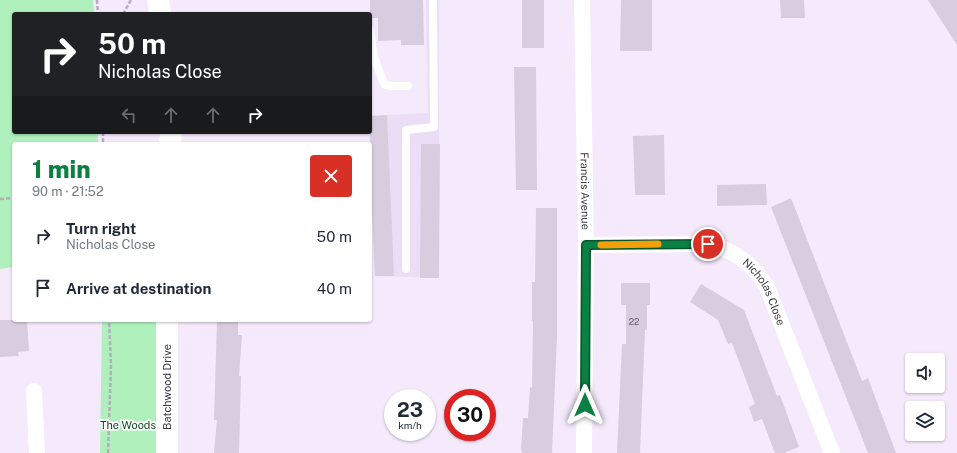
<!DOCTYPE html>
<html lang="en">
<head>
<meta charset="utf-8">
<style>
	:root { --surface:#fff; --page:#f2f2f3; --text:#1f2937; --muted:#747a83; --accent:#0b8043 }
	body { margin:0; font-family:"Public Sans",sans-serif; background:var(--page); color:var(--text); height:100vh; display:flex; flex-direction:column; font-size:15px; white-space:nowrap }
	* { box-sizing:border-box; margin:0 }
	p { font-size:13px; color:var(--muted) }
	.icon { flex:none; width:22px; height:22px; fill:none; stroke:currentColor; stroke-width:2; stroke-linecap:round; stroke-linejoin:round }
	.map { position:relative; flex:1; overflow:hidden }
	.drawer { position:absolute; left:12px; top:142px; width:360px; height:180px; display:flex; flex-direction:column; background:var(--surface); border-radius:4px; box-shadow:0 1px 3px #0004 }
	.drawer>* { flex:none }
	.top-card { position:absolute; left:12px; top:12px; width:360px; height:122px; border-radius:4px; box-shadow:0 1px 3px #0004; background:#202124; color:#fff; overflow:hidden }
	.controls { position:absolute; left:905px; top:353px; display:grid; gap:8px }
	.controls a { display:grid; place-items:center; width:40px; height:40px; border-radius:4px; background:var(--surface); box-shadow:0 1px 3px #0004; font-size:20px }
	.speed { position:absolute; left:384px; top:389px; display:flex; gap:8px; font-size:20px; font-weight:700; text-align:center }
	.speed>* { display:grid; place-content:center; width:52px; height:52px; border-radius:50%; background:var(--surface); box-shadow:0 1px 3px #0004; line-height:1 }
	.speed small { font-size:10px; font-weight:400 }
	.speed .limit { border:6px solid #d22; background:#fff; color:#111 }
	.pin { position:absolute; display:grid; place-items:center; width:34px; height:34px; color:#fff; margin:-17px; border:2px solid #fff; border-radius:50%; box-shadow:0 1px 4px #0007 }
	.me { position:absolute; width:44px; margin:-22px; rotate:0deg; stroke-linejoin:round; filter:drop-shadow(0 0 3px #0008) }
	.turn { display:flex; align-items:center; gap:14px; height:84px; padding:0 20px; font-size:18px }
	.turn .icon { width:52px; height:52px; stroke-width:2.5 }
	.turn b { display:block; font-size:28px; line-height:34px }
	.lanes { display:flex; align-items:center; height:38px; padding:0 20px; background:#0003; justify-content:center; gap:20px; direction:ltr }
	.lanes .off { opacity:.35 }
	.round { display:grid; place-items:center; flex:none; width:42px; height:42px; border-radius:4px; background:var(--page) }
	.overview { display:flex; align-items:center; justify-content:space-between; height:68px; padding:0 20px }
	h1 { font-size:24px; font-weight:800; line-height:30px; color:var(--accent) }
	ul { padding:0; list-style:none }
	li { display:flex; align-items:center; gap:12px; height:52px; padding:0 20px }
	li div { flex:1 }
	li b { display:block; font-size:15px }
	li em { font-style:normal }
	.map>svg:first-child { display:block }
	.built { fill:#ecddf6 }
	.green { fill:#b0f0bc }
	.building { fill:#d8ccdf }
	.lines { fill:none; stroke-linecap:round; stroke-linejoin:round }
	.path { stroke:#b6acbb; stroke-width:2.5; stroke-dasharray:4 2; stroke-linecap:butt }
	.lane { stroke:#fff; stroke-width:8 }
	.street { stroke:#fff; stroke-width:16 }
	.secondary { stroke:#fff; stroke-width:22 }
	.route-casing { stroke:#07532c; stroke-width:10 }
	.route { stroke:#0b8043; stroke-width:7 }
	.slow { stroke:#f59e0b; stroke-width:7 }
	.labels { text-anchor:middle; stroke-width:3.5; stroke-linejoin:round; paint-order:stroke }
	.number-label { font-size:9px; fill:#645e68 }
	.street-label { font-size:11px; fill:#3e3941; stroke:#fff }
	.park-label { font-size:11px; fill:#0c421e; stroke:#fff }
</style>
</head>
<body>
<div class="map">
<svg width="957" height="453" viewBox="0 0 957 453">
	<rect width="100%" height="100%" fill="#f5e9fc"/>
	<!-- built -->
	<path class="built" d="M426,0H439V278L375,276L369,132L387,115L428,113Z"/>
	<!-- green -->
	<g class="green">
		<path d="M0,0H93L94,14H14V132H98V144H14V267L0,269Z"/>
		<path d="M102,320H156L157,453H100Z"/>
	</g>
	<!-- building -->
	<g class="building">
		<path d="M370,0H423L424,45H401V40L378,41V18H370Z"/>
		<rect x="522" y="0" width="22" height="48"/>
		<path d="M621,0H652V51H620Z"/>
		<path d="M780,0H804L805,18H781Z"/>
		<path d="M928,0H957V45Z"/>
		<path d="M514,67H536L537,190H516Z"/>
		<path d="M387,115L394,276H375L370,166V116Z"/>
		<path d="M664,135L665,195H635L633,136Z"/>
		<path d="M421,144H440L439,278H420Z"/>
		<path d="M766,184L767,205L717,206V185Z"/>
		<path d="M791,198L862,381L868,378L896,453H868L771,207Z"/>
		<path d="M536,208H557V336L552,453H522L521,449L523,418H528L530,387L532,388L533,321H532V282H535Z"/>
		<path d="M621,283H650V305H647V330H645L640,453H617L622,344H626V305H621Z"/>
		<path d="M701,284L744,310L777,396L780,395L799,447L784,453H775L762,419L754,422L749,407L755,404L732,343L728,344L718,320L690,302Z"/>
		<path d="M0,320H27L29,351L18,352L19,356L0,357Z"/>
		<path d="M217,320H238V335H242L239,376H241L239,453H214L217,420H214Z"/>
	</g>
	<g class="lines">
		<!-- path -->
		<g class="path">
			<path d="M97,0L98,14"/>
			<path d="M123,14L131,0"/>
			<path d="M103,132V144"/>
			<path d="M0,199L14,198"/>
			<path d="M108,453L111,365L109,320"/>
		</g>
		<!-- lane -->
		<g class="lane">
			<path d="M370,30L374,57L384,84L389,86H408"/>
			<path d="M406,269V130L434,127L433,0"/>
		</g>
		<!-- street -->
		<g class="street">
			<path id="s1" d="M582,0L586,245L584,453"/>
			<path id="s2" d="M586,245L708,244C735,250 753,264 767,287L832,453"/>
			<path d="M34,391L37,453"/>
		</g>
		<!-- secondary -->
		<g class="secondary">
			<path d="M158,0L160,14"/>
			<path d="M170,144L171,132"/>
			<path d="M167,320V453"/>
		</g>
	</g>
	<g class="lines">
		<!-- route casing -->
		<g class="route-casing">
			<path id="route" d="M585,405L586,245L708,244"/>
		</g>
		<!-- route -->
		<use href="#route" class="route"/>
		<!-- slow -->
		<path class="slow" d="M601,245L658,244"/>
	</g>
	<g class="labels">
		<!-- number labels -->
		<g class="number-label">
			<text x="634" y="325">22</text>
		</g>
		<!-- street labels -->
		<g class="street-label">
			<text dy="4" stroke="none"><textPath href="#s1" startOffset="191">Francis Avenue</textPath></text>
			<text dy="4" stroke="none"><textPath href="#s2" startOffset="200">Nicholas Close</textPath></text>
			<text transform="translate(167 387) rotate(-90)" y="4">Batchwood Drive</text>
		</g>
		<!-- park labels -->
		<g class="park-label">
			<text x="128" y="429">The Woods</text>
		</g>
	</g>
</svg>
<div class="controls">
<a><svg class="icon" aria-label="sound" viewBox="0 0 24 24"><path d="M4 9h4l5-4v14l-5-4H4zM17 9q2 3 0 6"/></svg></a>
<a><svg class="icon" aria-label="layers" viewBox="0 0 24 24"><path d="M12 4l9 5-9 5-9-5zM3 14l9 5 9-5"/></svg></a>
</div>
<div class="speed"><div>23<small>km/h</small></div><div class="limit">30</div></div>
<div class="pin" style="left:708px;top:244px;background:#d93025"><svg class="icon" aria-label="arrive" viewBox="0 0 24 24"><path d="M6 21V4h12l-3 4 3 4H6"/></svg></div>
<svg class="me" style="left:585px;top:405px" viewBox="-20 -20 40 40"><path d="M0-17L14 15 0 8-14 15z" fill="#0b8043" stroke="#fff" stroke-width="4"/></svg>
<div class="top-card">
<div class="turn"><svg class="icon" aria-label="right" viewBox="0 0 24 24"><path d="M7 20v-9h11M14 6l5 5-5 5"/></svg><div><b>50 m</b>Nicholas Close</div></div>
<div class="lanes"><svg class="icon off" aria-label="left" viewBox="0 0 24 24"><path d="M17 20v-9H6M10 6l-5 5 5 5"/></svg><svg class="icon off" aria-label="ahead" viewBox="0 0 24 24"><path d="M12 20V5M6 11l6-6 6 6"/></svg><svg class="icon off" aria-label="ahead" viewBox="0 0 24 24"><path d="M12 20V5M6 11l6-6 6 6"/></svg><svg class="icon" aria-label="right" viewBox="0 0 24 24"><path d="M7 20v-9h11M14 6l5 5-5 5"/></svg></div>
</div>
<section class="drawer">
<div class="overview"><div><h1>1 min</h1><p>90 m · 21:52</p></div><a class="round" style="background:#d93025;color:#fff"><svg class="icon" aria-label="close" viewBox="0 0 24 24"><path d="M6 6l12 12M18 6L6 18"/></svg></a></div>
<ul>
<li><svg class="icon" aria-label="right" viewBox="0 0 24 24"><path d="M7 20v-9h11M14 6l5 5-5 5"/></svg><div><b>Turn right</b><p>Nicholas Close</p></div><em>50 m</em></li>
<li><svg class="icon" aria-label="arrive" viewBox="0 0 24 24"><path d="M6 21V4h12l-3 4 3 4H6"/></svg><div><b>Arrive at destination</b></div><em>40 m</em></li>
</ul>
</section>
</div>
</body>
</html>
